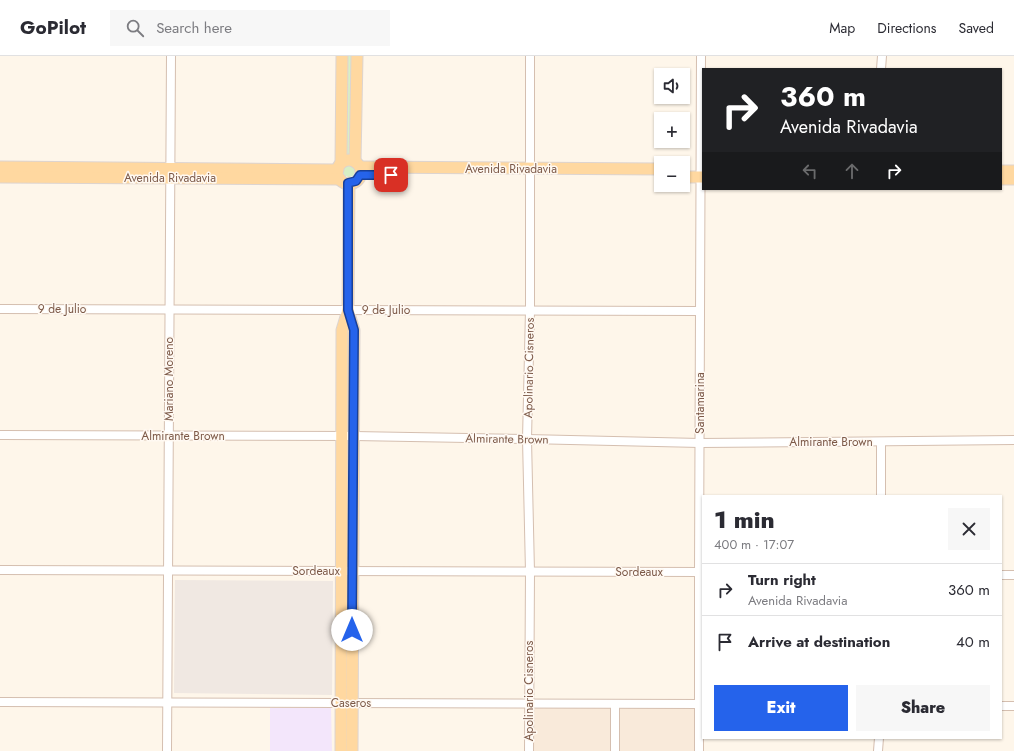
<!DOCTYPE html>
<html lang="en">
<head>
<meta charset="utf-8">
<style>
	:root { --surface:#fff; --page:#f7f7f7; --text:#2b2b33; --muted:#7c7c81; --line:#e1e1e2; --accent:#2563eb }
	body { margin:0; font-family:Jost,sans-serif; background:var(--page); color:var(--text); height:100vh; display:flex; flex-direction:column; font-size:15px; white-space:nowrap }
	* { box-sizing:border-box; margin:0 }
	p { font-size:13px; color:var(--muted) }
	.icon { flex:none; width:22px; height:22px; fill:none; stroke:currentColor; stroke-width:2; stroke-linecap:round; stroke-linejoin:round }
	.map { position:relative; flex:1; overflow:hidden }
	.drawer { position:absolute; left:702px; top:439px; width:300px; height:244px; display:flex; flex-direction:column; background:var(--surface); border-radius:0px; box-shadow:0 1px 3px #0004 }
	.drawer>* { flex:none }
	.banner { position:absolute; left:702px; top:12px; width:300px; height:122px; border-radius:0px; box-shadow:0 1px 3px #0004; background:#202124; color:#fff; overflow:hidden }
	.controls { position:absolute; left:654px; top:12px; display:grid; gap:8px }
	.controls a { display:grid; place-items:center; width:36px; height:36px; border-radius:0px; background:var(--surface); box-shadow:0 1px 3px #0004; font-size:20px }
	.pin { position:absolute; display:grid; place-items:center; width:34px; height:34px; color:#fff; margin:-17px; border-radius:8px; box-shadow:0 2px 6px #0006 }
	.me { position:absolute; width:44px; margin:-22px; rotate:0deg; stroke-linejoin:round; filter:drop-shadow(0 0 3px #0008) }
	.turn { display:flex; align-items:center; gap:14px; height:84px; padding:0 12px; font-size:18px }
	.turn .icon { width:52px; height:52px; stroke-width:2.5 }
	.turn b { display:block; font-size:28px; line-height:34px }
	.lanes { display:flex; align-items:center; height:38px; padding:0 12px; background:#0003; justify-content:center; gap:20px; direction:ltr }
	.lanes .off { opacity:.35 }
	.round { display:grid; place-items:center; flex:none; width:42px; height:42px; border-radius:0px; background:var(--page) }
	.overview { display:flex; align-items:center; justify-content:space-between; height:68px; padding:0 12px }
	h1 { font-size:24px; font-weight:800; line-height:30px }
	.action { display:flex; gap:8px; margin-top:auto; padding:8px 12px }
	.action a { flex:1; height:46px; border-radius:0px; background:var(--accent); color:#fff; font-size:16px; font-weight:800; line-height:46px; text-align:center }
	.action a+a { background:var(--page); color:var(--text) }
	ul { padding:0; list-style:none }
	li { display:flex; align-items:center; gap:12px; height:52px; padding:0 12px; border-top:1px solid var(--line) }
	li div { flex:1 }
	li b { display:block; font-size:15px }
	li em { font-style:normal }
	header { display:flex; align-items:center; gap:24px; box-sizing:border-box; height:56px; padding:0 20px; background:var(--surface); border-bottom:1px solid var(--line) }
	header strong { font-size:19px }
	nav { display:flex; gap:22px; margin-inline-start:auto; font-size:14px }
	.search { width:280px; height:36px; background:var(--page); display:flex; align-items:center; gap:10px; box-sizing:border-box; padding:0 14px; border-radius:0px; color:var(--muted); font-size:15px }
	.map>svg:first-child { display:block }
	.residential { fill:#f9eada }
	.industrial { fill:#f0e8e2 }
	.education { fill:#f3e6fb }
	.green { fill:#d8efc5 }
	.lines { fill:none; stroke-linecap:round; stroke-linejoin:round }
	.minor-casing { stroke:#d5bfb0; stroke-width:10 }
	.major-casing { stroke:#ddd4d0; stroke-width:13 }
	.minor { stroke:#fff; stroke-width:8 }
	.major { stroke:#ffd8a0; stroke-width:11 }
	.route-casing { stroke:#184099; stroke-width:10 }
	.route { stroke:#2563eb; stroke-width:7 }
	.labels { text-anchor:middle; stroke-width:3; stroke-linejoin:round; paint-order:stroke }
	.street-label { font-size:12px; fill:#7d5a49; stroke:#fff9f2 }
</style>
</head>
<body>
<header>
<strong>GoPilot</strong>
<div class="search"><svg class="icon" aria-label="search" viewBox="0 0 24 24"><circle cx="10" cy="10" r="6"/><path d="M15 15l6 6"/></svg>Search here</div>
<nav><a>Map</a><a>Directions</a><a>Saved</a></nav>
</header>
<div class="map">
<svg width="1014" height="695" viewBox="0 0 1014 695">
	<rect width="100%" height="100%" fill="#fef6ea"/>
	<!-- residential -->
	<rect class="residential" x="529" y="648" width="170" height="47"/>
	<!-- industrial -->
	<path class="industrial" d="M175,524L333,525L332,639L174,637Z"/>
	<!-- education -->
	<path class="education" d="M331,651L332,695H270V652Z"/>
	<!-- green -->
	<g class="green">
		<path d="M347,0H351V99H346Z"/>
		<circle cx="349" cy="115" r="6"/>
		<path d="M346,265H350L349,373H345Z"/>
	</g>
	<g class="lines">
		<!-- minor casing -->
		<g class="minor-casing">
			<g id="minor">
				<path d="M881,13L882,0"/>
				<path d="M0,253L700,255"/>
				<path d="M0,379L354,380L527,383L700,387L1014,384"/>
				<path d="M881,386V440"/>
				<path d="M0,514L703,516"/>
				<path d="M1001,519H1014"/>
				<path d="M0,646L703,648"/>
				<path d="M1001,650H1014"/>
				<path d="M167,695L171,0"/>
				<path d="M529,695L530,516L527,383L530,254V0"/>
				<path d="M615,695V648"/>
				<path d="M699,695V516L701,0"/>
				<path d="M878,695L879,682"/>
			</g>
		</g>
		<!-- major casing -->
		<g class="major-casing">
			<g id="major">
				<circle cx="349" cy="116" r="12"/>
				<path d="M355,106L357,0"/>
				<path d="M341,107L342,0"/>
				<path d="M0,111L338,114"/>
				<path d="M360,111L661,113"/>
				<path d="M1001,115H1014"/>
				<path d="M0,121L340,123"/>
				<path d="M683,121H703"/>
				<path d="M1001,123H1014"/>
				<path d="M348,254L354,274L352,695"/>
				<path d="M341,695L342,274L348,254L349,127"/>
			</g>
		</g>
		<!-- minor -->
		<use href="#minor" class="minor"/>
		<!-- major -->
		<use href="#major" class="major"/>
	</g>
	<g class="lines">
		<!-- route casing -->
		<g class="route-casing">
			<path id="route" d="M352,574L354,274L348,254V127L356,125L360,119H391"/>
		</g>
		<!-- route -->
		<use href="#route" class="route"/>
	</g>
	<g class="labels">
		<!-- street labels -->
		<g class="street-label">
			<text x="511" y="117">Avenida Rivadavia</text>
			<text x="170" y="126">Avenida Rivadavia</text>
			<text x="62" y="257">9 de Julio</text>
			<text x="386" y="258">9 de Julio</text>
			<text transform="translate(529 312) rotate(-89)" y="4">Apolinario Cisneros</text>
			<text transform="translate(169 323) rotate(-90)" y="4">Mariano Moreno</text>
			<text transform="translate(700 347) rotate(-90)" y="4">Santamarina</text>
			<text x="183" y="384">Almirante Brown</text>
			<text transform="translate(507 383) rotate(1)" y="4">Almirante Brown</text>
			<text x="831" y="390">Almirante Brown</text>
			<text x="316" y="519">Sordeaux</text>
			<text x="639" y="520">Sordeaux</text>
			<text transform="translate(529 635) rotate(-90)" y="4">Apolinario Cisneros</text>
			<text x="351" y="651">Caseros</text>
		</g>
	</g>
</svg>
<div class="controls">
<a><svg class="icon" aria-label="sound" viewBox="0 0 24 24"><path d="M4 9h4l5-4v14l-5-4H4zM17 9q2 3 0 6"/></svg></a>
<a>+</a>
<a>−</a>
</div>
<div class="pin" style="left:391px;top:119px;background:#d93025"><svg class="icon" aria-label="arrive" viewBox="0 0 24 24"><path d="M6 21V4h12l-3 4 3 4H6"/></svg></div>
<svg class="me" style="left:352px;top:574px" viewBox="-20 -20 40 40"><circle r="19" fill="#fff"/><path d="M0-13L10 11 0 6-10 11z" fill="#2563eb"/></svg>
<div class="banner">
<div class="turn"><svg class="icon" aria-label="right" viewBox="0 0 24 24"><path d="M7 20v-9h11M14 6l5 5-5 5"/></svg><div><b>360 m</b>Avenida Rivadavia</div></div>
<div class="lanes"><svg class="icon off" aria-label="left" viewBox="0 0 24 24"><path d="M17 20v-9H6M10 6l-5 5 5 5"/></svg><svg class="icon off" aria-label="ahead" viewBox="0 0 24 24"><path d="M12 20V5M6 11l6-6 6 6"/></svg><svg class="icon" aria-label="right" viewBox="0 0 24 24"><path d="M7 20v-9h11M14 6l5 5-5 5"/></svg></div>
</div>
<section class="drawer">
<div class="overview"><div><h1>1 min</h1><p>400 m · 17:07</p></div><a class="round"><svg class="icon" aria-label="close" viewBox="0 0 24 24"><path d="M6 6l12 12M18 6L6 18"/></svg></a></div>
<ul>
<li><svg class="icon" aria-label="right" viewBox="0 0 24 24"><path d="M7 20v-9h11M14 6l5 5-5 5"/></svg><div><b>Turn right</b><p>Avenida Rivadavia</p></div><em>360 m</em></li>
<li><svg class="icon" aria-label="arrive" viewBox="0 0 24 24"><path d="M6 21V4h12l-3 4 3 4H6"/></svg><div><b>Arrive at destination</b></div><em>40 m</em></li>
</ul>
<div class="action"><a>Exit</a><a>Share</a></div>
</section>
</div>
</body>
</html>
